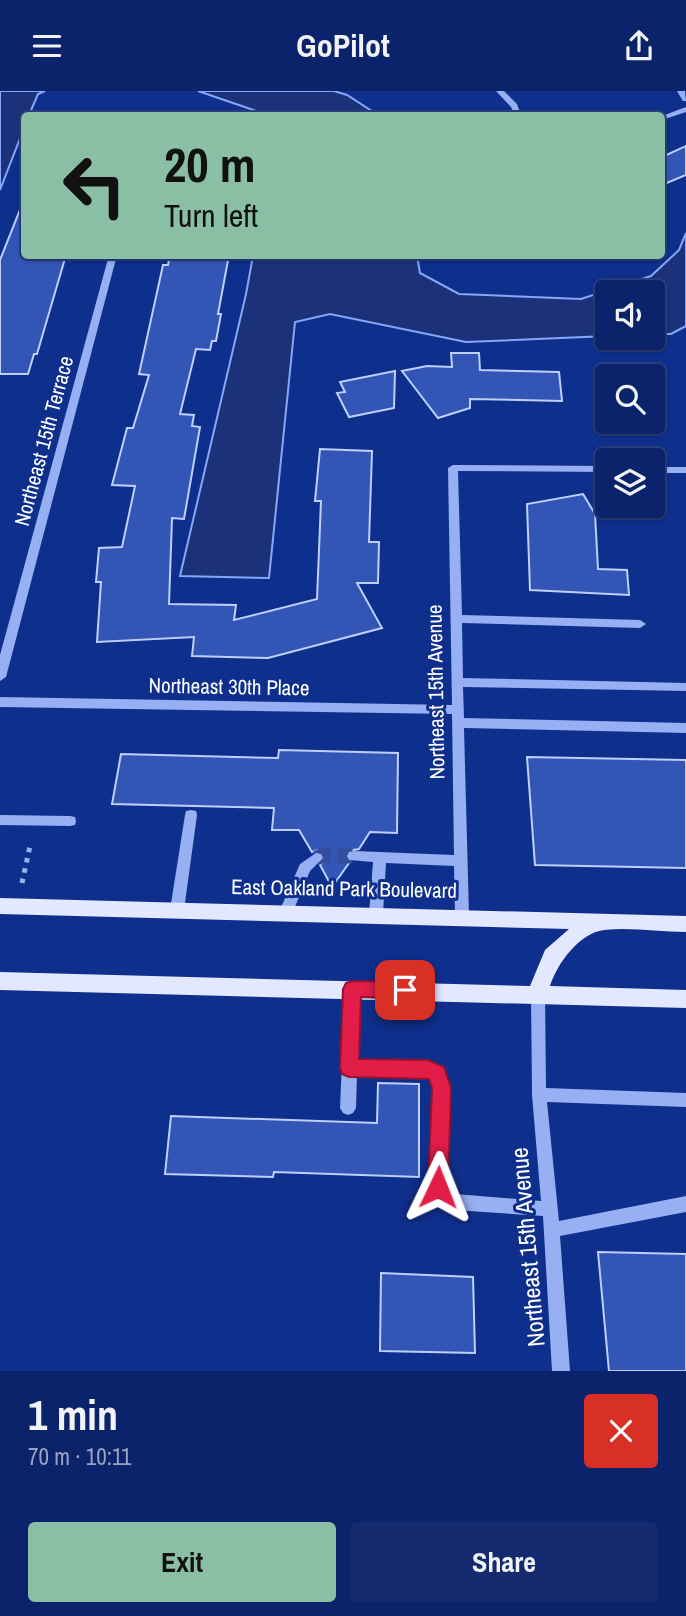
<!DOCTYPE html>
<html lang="en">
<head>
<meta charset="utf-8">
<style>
	:root { --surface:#0b236a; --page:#142b70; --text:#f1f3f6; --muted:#9aa4c1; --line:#2b407e; --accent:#8abfa5 }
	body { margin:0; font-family:"Archivo Narrow",sans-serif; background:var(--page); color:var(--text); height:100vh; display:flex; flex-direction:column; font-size:26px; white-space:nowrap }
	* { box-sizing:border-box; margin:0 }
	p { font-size:23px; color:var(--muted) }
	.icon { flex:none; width:38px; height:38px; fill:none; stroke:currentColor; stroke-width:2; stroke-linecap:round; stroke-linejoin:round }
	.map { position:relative; height:1280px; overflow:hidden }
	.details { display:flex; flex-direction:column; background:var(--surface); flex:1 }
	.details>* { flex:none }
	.banner { position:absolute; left:21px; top:21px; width:644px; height:147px; border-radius:7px; box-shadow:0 2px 5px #0004,0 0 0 2px var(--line); background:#8abfa5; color:#111; overflow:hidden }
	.buttons { position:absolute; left:595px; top:189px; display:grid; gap:14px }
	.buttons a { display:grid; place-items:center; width:70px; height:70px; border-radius:7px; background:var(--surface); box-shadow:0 2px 5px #0004,0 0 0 2px var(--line); font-size:35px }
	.pin { position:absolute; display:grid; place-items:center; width:60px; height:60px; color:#fff; margin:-30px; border-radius:14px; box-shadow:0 4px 10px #0006 }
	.me { position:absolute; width:77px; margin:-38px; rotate:2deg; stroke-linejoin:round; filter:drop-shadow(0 0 5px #0008) }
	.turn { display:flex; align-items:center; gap:24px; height:147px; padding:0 28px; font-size:32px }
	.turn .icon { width:91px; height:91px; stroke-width:2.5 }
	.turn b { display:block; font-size:49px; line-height:60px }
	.round { display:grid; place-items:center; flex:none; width:74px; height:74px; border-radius:7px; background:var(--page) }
	.summary { display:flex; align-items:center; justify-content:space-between; height:119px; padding:0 28px }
	h1 { font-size:42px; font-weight:700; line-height:52px }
	.primary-button { display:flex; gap:14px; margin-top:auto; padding:14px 28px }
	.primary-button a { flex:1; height:80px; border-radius:7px; background:var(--accent); color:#111; font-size:28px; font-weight:700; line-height:80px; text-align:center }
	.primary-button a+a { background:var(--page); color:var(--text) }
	header { display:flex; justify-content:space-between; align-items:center; height:91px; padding:0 28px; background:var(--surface); font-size:32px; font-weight:700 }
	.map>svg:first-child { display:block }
	.water { fill:#1b327a; stroke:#88a6f7; stroke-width:2 }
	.building { fill:#3355b5; stroke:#becffe; stroke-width:2 }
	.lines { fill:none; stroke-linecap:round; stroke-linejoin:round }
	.minor-tunnel { stroke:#334e9e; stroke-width:15; stroke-dasharray:15 7; stroke-linecap:butt }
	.path { stroke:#97aff3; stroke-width:5; stroke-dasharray:4.5 6; stroke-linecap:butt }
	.minor { fill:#97aff3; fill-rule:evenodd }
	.major { fill:#e3e8ff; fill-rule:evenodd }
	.route { fill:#e11d48; stroke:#92132f; stroke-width:2 }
	.labels { text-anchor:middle; stroke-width:6; stroke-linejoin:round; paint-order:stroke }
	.street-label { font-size:21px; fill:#fff; stroke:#0f2f8d }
	.near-street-label { font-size:24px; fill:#fff; stroke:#0f2f8d }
</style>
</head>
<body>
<header><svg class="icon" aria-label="menu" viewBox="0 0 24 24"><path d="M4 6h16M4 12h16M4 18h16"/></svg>GoPilot<svg class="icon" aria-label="share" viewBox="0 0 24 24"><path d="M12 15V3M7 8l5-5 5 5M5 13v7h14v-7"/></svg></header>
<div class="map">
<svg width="686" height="1280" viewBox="0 0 686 1280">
	<rect width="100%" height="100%" fill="#0f2f8d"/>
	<!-- water -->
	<g class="water">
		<path d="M0,0H45L38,3L29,24H24V37L0,99Z"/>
		<path d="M198,0H334L347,4L378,24H268Z"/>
		<path d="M686,142V235L671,243H653V201H607V245L466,251L330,223L295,231L269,487L180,485L246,203L253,165H417L420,182L459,203L581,208L651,185L679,159Z"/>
	</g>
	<!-- building -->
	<g class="building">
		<path d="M686,55V84L662,94V66Z"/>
		<path d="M23,111L24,164H66L37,263H34L28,283H0V169Z"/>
		<path d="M170,164H229L218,223H221L216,250H212L210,259L196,258L180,323L194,324L192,335L200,336L184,428L172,427L169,513L236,514L234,529L317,508L321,410H315L320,358L372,360L369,451H379L378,492H357L382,537L268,567L192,565L194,546L97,551L101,491H96L99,457L122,456L135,395L112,394L127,337H133L149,284L139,283L163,174H168Z"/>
		<path d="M451,262H479L480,279L559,281L562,310L470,308V317L438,327L402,280L427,275L452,276Z"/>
		<path d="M395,280L394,317L349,326L337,302L345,301L340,291Z"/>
		<path d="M583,403L595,423L598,478L627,479L629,504L530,499L527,413Z"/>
		<path d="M279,659L398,662L397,742L370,741L359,758L347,760L345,766L349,772L332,796L320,774L326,767L323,762L317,759L312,761L299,739H272L274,717L112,713L121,663L278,667Z"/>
		<path d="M527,666L686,669V777L535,774Z"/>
		<path d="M378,992L419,993V1086L274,1081L273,1086L165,1083L171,1025L377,1032Z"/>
		<path d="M598,1161L686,1163V1280H609Z"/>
		<path d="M381,1182L473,1186L475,1262L380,1260Z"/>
	</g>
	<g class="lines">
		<!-- minor-tunnel -->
		<path class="minor-tunnel" d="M316,767L324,764L354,765"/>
		<!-- path -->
		<path class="path" d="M22,792L30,755"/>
		<!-- minor -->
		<g class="minor">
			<path d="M496,0H504L517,13L521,24H515L511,16Z"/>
			<path d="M677,0H685L686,10H683Z"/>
			<path d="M686,16V21L662,29V25Z"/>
			<path d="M109,164H117L6,586L0,590V564Z"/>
			<path d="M453,374L607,375V381L458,380L462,524L640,529L646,533L640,537L462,532L463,587L686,592V600L463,596L464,627L686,632V642L464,637L469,825L467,829L462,831L457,829L455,825L454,775L386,772L383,823L381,827L376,829L371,827L369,823L373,771L349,769L347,765L349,761L354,760L454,764L452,623L0,616V606L452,614L448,377Z"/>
			<rect x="653" y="376" width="33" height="6"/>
			<path d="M191,719L196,720L197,724L184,819L182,823L177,825L172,823L170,819L185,724L186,720Z"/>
			<path d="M0,724L70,725L75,726L76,730L75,734L70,735L0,734Z"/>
			<path d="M316,762L321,763L323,767L310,780L291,825L286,827L281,825L279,821L300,773Z"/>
			<path d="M352,892L357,894L359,898L357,970H428L442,978L448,997L446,1096L447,1100L455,1103L541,1110L532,1004L531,903L533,899L538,897L543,899L545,903L546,997L686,1002V1016L547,1011L559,1130L686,1105V1121L560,1145L570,1280H552L543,1125L454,1119L435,1110L430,1096L434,997L431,987L426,984H357L356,1017L353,1022L348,1024L343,1022L340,1017L345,898L347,894Z"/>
		</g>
		<!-- major -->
		<path class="major" d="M0,807L686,825V841C660,841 630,836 604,839C579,842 557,873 550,895L686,899V917L0,899V881L530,895L545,859L569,838L0,823Z"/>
	</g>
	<!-- route -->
	<path class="route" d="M352,890L405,891L412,894L414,899L412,905L405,908L361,906L359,968L428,969L444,976L451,997L448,1096L445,1103L438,1106L431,1103L428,1096L432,997L429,988L349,986L342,983L340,977L343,898L346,892Z"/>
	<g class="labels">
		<!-- street labels -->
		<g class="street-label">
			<text transform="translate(44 350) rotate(-75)" y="7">Northeast 15th Terrace</text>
			<text transform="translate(229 596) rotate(1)" y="7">Northeast 30th Place</text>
			<text transform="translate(436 601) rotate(-91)" y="7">Northeast 15th Avenue</text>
			<text transform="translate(344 798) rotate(1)" y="7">East Oakland Park Boulevard</text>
		</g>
		<!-- near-street labels -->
		<g class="near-street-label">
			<text transform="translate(528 1156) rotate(-95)" y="8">Northeast 15th Avenue</text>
		</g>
	</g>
</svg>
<div class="buttons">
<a><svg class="icon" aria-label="sound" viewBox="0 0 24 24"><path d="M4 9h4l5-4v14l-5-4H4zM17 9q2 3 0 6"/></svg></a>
<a><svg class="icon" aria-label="search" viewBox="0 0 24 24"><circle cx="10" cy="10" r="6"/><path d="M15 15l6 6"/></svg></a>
<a><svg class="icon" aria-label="layers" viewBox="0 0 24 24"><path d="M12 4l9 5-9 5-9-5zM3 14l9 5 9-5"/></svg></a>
</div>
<div class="pin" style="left:405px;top:899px;background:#d93025"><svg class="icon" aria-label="arrive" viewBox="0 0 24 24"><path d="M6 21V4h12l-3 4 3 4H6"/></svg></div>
<svg class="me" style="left:438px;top:1096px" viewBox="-20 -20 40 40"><path d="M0-17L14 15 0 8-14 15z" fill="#e11d48" stroke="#fff" stroke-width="4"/></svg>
<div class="banner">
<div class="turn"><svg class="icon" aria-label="left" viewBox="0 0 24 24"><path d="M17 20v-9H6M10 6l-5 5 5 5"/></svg><div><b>20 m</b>Turn left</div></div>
</div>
</div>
<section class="details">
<div class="summary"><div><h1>1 min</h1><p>70 m · 10:11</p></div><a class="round" style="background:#d93025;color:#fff"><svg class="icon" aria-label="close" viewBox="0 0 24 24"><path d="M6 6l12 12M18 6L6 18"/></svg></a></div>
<div class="primary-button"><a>Exit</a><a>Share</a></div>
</section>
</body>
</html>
